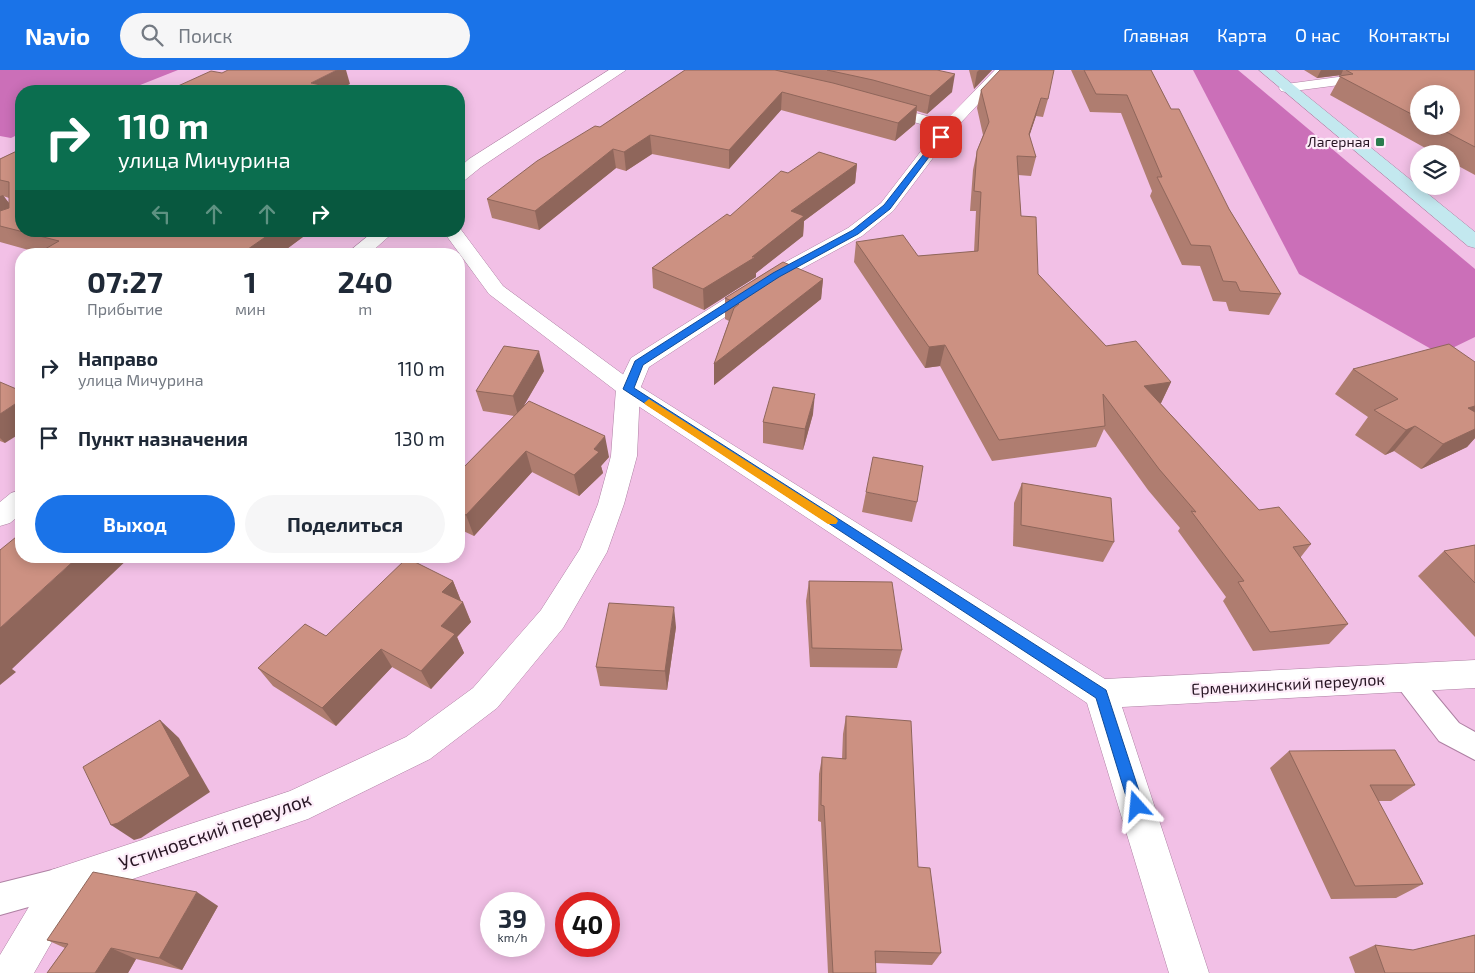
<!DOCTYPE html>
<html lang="ru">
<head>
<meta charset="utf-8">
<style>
	:root { --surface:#fff; --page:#f6f6f7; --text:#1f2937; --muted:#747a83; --accent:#1a73e8 }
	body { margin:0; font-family:"Exo 2",sans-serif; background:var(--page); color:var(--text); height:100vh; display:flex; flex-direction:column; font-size:19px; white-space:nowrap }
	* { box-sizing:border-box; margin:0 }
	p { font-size:16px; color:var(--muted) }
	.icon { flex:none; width:28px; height:28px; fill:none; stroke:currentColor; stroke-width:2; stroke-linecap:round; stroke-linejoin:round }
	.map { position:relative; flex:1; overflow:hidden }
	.details { position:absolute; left:15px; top:178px; width:450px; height:315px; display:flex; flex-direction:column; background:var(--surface); border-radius:20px; box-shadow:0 2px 12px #0003 }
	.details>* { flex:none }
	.guide { position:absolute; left:15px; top:15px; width:450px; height:152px; border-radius:20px; box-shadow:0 2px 12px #0003; background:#0b6e4f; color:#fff; overflow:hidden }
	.fabs { position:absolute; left:1410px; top:15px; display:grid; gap:10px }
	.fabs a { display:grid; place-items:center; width:50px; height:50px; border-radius:50%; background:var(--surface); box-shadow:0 2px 12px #0003; font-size:25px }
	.speed { position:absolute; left:480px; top:822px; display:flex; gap:10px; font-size:25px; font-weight:700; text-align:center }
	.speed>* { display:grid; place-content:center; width:65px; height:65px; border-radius:50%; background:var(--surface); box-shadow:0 2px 12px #0003; line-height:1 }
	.speed small { font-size:12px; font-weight:400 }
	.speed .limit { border:8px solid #d22; background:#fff; color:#111 }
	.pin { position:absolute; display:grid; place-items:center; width:42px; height:42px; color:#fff; margin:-21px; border-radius:10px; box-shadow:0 2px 8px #0006 }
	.me { position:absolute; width:55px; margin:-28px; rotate:342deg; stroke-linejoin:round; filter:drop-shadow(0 0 4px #0008) }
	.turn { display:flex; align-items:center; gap:18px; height:105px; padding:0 20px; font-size:22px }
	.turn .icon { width:65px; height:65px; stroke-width:2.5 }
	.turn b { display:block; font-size:35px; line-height:42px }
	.lanes { display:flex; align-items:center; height:48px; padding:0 20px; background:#0003; justify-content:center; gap:25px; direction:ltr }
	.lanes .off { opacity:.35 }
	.eta { display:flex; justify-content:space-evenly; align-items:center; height:85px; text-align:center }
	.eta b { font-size:30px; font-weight:700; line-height:35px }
	.cta { display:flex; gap:10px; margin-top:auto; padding:10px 20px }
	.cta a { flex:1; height:58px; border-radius:30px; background:var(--accent); color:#fff; font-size:20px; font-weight:700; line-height:58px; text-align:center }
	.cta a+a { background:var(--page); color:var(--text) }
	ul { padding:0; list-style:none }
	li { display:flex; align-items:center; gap:15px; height:70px; padding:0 20px }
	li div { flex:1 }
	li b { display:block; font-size:19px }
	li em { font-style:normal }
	header { display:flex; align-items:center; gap:30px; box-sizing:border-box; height:70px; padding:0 25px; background:var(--accent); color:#fff }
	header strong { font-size:24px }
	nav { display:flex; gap:28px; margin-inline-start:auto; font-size:18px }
	.search { width:350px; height:45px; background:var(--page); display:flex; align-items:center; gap:12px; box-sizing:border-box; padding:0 18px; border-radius:28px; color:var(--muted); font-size:19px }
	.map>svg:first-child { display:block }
	.forest { fill:#cb6fb8 }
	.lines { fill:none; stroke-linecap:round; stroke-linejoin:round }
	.service-casing { stroke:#ae80a3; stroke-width:2 }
	.minor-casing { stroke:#ae80a3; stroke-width:1 }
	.tertiary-casing { stroke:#ae80a3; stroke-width:1 }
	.secondary-casing { stroke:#ae80a3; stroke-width:1 }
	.service { fill:#fff; fill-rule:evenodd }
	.minor { fill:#fff; fill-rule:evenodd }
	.tertiary { fill:#fff; fill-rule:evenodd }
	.secondary { fill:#c3e8ef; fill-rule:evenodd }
	.wall { fill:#af7d70; fill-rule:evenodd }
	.shaded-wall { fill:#8f665b }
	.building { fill:#cc9182; stroke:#8f665b }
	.route { fill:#1a73e8; stroke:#114b97 }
	.slow { fill:#f59e0b }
	.poi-dot { fill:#2a7c4e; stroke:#fdedf9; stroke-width:2 }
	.labels { text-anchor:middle; stroke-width:4.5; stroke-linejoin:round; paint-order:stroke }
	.far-poi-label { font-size:14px; fill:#271523; stroke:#fdedf9; text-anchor:end }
	.street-label { font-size:16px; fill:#271523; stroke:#fdedf9 }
	.near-street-label { font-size:19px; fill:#271523; stroke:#fdedf9 }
</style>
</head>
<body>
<header>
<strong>Navio</strong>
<div class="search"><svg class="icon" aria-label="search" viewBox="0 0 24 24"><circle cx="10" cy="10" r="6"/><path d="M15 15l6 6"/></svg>Поиск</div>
<nav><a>Главная</a><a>Карта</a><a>О нас</a><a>Контакты</a></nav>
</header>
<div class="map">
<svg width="1475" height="903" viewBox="0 0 1475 903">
	<rect width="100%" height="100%" fill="#f2c0e6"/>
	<!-- forest -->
	<g class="forest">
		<path d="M0,0H178L125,21H21V63L11,68L0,66Z"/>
		<path d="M1193,0H1238L1475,199V267L1440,284L1299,204Z"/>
	</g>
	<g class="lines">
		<!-- service casing -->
		<g class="service-casing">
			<g id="service">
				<path d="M1406,596L1415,600L1459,653L1475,662V690L1439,671L1397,616L1393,608L1397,600Z"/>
				<path d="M64,797L75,802L80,813L75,824L0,845V813Z"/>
			</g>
		</g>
		<!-- minor casing -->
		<g class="minor-casing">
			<g id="minor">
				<path d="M995,0H1010L954,60L893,141L862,166L783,209L649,297L640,319L637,386L624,434L607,482L563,558L497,638L430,689L308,749L77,828L34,903H0V885L51,800L290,721L406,667L473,618L541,540L580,479L598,434L611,386L616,319L631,288L769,201L848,158L881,133L938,59L875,41L872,38L875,35L880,33L945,51Z"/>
				<path d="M1376,0H1397L1395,3L1370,11L1286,22L1281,21L1279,18L1281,15L1286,14L1368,3Z"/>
				<path d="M374,161H395L369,184H346Z"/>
				<path d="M21,420V444L10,453L0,456V432L11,423Z"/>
			</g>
		</g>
		<!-- tertiary casing -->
		<g class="tertiary-casing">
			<g id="tertiary">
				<path d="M609,0H626L481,97L465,110L459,111V98L469,89Z"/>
				<path d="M459,157L503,216L636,314L1105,609L1475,590V618L1122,637L1209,903H1169L1087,633L620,324L489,224L443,161H459Z"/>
			</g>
		</g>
		<!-- secondary casing -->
		<g class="secondary-casing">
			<path id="secondary" d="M1259,0H1275L1475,162V178L1468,176Z"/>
		</g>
		<!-- service -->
		<use href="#service" class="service"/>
		<!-- minor -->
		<use href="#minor" class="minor"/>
		<!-- tertiary -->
		<use href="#tertiary" class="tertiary"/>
		<!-- secondary -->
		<use href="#secondary" class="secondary"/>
	</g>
	<!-- wall -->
	<g class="wall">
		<path d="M685,0H937L952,22L927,44L917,41L915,54L895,71L781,40L729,99L652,84L626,101L616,98L539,160L492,148L487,129L600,57Z"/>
		<path d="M969,0H992L974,19Z"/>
		<path d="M1071,0H1151L1171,39L1229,139L1281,224L1269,245L1229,241L1226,232L1213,231L1200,196L1182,195L1150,126L1152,121L1121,43L1090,42Z"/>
		<path d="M1304,0H1475V105L1451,92V84H1436L1330,25L1341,5L1317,8ZM1419,24L1451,56H1419Z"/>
		<path d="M981,20L1048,29L1043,47L1036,46L1029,66L1036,87L1031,106L1018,105L1021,146L1038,204L1106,276L1171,312L1161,333H1160L1259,440L1311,474L1300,488L1348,554L1329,574L1253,581L1223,531L1226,527L1178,461L1180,458L1148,420L1104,359L1096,377L992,391L940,296L925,298L854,192L856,172L918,186L974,182L976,141H970L973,100L977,81L983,65L977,38Z"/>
		<path d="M21,79V161H311L280,184H43L0,172V89ZM3,126L9,128V133Z"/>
		<path d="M857,94L855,113L804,151L803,166L756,203V207L704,240L653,218L652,198L730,146L788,103Z"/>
		<path d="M823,209L821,229L714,315V294L729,251L725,249V228Z"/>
		<path d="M1475,292V368L1467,377L1421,399L1394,381L1385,385L1355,365L1368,347L1335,324L1353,299Z"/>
		<path d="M544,301L524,335L609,387L601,396L603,403L579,426L532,402L474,466L459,459V402L514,346L483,341L476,321Z"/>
		<path d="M0,312L5,373L0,371Z"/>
		<path d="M813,344L803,380L763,373V352Z"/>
		<path d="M1022,413L1114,472L1103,492L1013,476L1014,433Z"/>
		<path d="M866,422L917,432L912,452L862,442Z"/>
		<path d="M1475,475V567L1418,506L1444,481Z"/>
		<path d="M453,511L461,531L471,552L457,567L464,583L431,619L392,597L336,656L273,616L258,598L326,566Z"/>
		<path d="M809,511L902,580L897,598L810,597L806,531Z"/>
		<path d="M676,557L667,620L600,616L596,597Z"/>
		<path d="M846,646L918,797L941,883L932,895L875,893L876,903H828L821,752L818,751L819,704L822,687L842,689L843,664Z"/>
		<path d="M1289,681L1415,715L1391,731H1378L1423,814L1396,828L1331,829L1270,698Z"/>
		<path d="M218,836L182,900L136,889L128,903H47L65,878L47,870Z"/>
		<path d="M1375,875L1413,880L1475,903H1355L1349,887Z"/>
	</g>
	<!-- shaded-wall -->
	<g class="shaded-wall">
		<path d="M337,0H346L350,14L336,21L311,13Z"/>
		<path d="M979,0H992L974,19L977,2Z"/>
		<path d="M1321,0H1343L1341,5L1317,8Z"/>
		<path d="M955,4L952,22L927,44L930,26Z"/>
		<path d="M782,22L781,40L729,99V80Z"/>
		<path d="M1041,28L1036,46L1024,82L1029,64Z"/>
		<path d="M917,36L915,54L895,71L898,53Z"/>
		<path d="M650,65L652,84L626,101L624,82Z"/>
		<path d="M613,79L616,98L539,160L535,141Z"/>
		<path d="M857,94L855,113L804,151L803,166L756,203V207L704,240L703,219L752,187L791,141Z"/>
		<path d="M3,125L17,144L0,150V126Z"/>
		<path d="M274,161H311L280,184H241Z"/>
		<path d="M823,209L821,229L714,315V294Z"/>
		<path d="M945,275L940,296L925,298L929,277Z"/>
		<path d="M539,281L544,301L518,346L513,326Z"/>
		<path d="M1171,312L1161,333L1134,337L1144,316Z"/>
		<path d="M815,324L813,344L803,380L805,359Z"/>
		<path d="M21,330V363L5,373L0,368V344Z"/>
		<path d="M1475,336V355L1468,338Z"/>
		<path d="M1415,356L1394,381L1385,385L1406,360Z"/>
		<path d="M1475,359V368L1467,377L1421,399L1443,374Z"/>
		<path d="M605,366L609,387L601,396L603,403L579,426L574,405L594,379Z"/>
		<path d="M526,381L532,402L474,466L466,445Z"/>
		<path d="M79,486H131L12,599L16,602L0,615V558Z"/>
		<path d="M453,511L461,531L451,541L442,522Z"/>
		<path d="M463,532L471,552L457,567L464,583L431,619L421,601L441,556Z"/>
		<path d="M674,537L676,557L667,620L665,601Z"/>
		<path d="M381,579L392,597L336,656L322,638Z"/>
		<path d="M160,650L179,668L210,722L141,768L134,770L111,755Z"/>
		<path d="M197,822L218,836L182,900L159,888Z"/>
		<path d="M111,878L136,889L128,903H95Z"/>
	</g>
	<!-- building -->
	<g class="building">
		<path d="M228,0H337L311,13L350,21H167L211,1L222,3Z"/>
		<path d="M685,0H775L833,13L917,36L898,53L782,22L729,80L650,65L624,82L613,79L535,141L487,129L537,91L595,56L600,57Z"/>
		<path d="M827,0H937L955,4L930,26L873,10Z"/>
		<path d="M1000,0H1054L1048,29L1041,28L1029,64L1036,87L1017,86L1021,146L1036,147L1038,204L1106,276L1136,271L1171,312L1144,316L1259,440L1279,437L1311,474L1293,477L1348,554L1270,562L1238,512L1244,511L1191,441L1196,442L1159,399L1103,324L1105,356L999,370L945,275L929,277L856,172L903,165L918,186L978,181L981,122L974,121L977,81L989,52L981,20Z"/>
		<path d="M1084,0H1151L1171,39H1179L1229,139L1281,224L1240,221L1236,212L1223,211L1210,176L1191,175L1157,107H1162L1127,25L1096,24Z"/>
		<path d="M1346,0H1475V77L1435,56H1451V24H1419V48L1339,6L1353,4Z"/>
		<path d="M21,79V161H137L155,166H190L192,164L190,161H274L241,184H63L45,179L59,171L0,156V141L9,138V112L0,110V89Z"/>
		<path d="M819,82L857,94L791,141L804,146L752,187L757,186L703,219L652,198L727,144L730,146L781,101L788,103Z"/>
		<path d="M783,192L823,209L714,294L734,238L739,234L725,228Z"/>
		<path d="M1449,274L1475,292V336L1468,338L1475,342V359L1443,374L1415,356L1406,360L1374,340L1398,329L1353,299Z"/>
		<path d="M504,276L539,281L513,326L476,321Z"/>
		<path d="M0,312L21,321V330L0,344Z"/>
		<path d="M773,317L815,324L805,359L763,352Z"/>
		<path d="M529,331L605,366L594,379L599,382L574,405L526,381L466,445L459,442V402Z"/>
		<path d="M873,387L923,396L917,432L866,422Z"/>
		<path d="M1022,413L1111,428L1114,472L1021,455Z"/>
		<path d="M21,463V486H79L0,558V480Z"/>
		<path d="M1475,475V513L1444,481Z"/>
		<path d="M407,488L453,511L442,522L463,532L441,556L455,564L421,601L381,579L322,638L258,598L305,554L326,566Z"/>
		<path d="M809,511L892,512L902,580L812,578Z"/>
		<path d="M609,533L674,537L665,601L596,597Z"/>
		<path d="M846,646L911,651L918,797L930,798L941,883L875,881L876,903H833L824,736L821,735L822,687L846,689Z"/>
		<path d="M160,650L190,706L118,753L111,755L83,697Z"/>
		<path d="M1395,680L1415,715H1370L1423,814L1355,816L1289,681Z"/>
		<path d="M93,802L197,822L159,888L111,878L95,903H47L68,874L47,870Z"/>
		<path d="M1475,865V903H1385L1375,875L1413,880Z"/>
	</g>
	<!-- route -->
	<path class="route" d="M938,66L944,67L890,139L858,164L779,207L643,295L634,318L1106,620L1144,736L1142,741L1137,743L1131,741L1129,736L1096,628L623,319L635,291L773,203L853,160L884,135Z"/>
	<!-- slow -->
	<path class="slow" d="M649,329L836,448L838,451L836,454H828L646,335L644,333Z"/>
	<!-- markers -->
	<rect class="poi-dot" x="1375" y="67" width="10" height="10" rx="2.5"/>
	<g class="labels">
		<!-- far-poi labels -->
		<g class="far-poi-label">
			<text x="1370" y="77">Лагерная</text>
		</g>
		<!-- street labels -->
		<g class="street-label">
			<text transform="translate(1288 614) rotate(-3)" y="6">Ерменихинский переулок</text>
		</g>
		<!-- near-street labels -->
		<g class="near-street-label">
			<text transform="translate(215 761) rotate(-19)" y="7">Устиновский переулок</text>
		</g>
	</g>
</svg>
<div class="fabs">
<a><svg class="icon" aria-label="sound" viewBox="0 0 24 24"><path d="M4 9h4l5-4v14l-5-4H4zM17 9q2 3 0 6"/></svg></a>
<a><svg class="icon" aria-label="layers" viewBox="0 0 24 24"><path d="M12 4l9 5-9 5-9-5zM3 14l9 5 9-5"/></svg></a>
</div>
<div class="speed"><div>39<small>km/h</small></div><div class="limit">40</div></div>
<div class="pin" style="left:941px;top:67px;background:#d93025"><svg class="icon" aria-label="arrive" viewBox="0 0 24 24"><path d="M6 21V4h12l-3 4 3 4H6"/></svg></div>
<svg class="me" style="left:1137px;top:736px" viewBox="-20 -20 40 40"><path d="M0-17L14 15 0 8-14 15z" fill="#1a73e8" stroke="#fff" stroke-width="4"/></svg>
<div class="guide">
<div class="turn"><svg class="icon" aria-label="right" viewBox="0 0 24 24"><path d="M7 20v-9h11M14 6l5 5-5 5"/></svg><div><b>110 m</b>улица Мичурина</div></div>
<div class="lanes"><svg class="icon off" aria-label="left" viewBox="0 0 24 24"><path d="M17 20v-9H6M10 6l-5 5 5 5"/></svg><svg class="icon off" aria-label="ahead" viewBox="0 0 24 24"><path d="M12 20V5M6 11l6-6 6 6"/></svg><svg class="icon off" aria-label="ahead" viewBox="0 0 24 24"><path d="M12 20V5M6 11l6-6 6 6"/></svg><svg class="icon" aria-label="right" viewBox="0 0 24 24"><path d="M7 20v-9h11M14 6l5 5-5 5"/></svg></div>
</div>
<section class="details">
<div class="eta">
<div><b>07:27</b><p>Прибытие</p></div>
<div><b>1</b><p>мин</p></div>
<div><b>240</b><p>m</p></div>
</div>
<ul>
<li><svg class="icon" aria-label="right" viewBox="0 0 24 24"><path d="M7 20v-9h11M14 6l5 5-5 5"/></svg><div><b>Направо</b><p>улица Мичурина</p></div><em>110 m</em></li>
<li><svg class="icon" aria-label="arrive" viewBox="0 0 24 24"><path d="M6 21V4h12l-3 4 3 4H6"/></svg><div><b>Пункт назначения</b></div><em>130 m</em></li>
</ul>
<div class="cta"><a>Выход</a><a>Поделиться</a></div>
</section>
</div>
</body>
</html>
